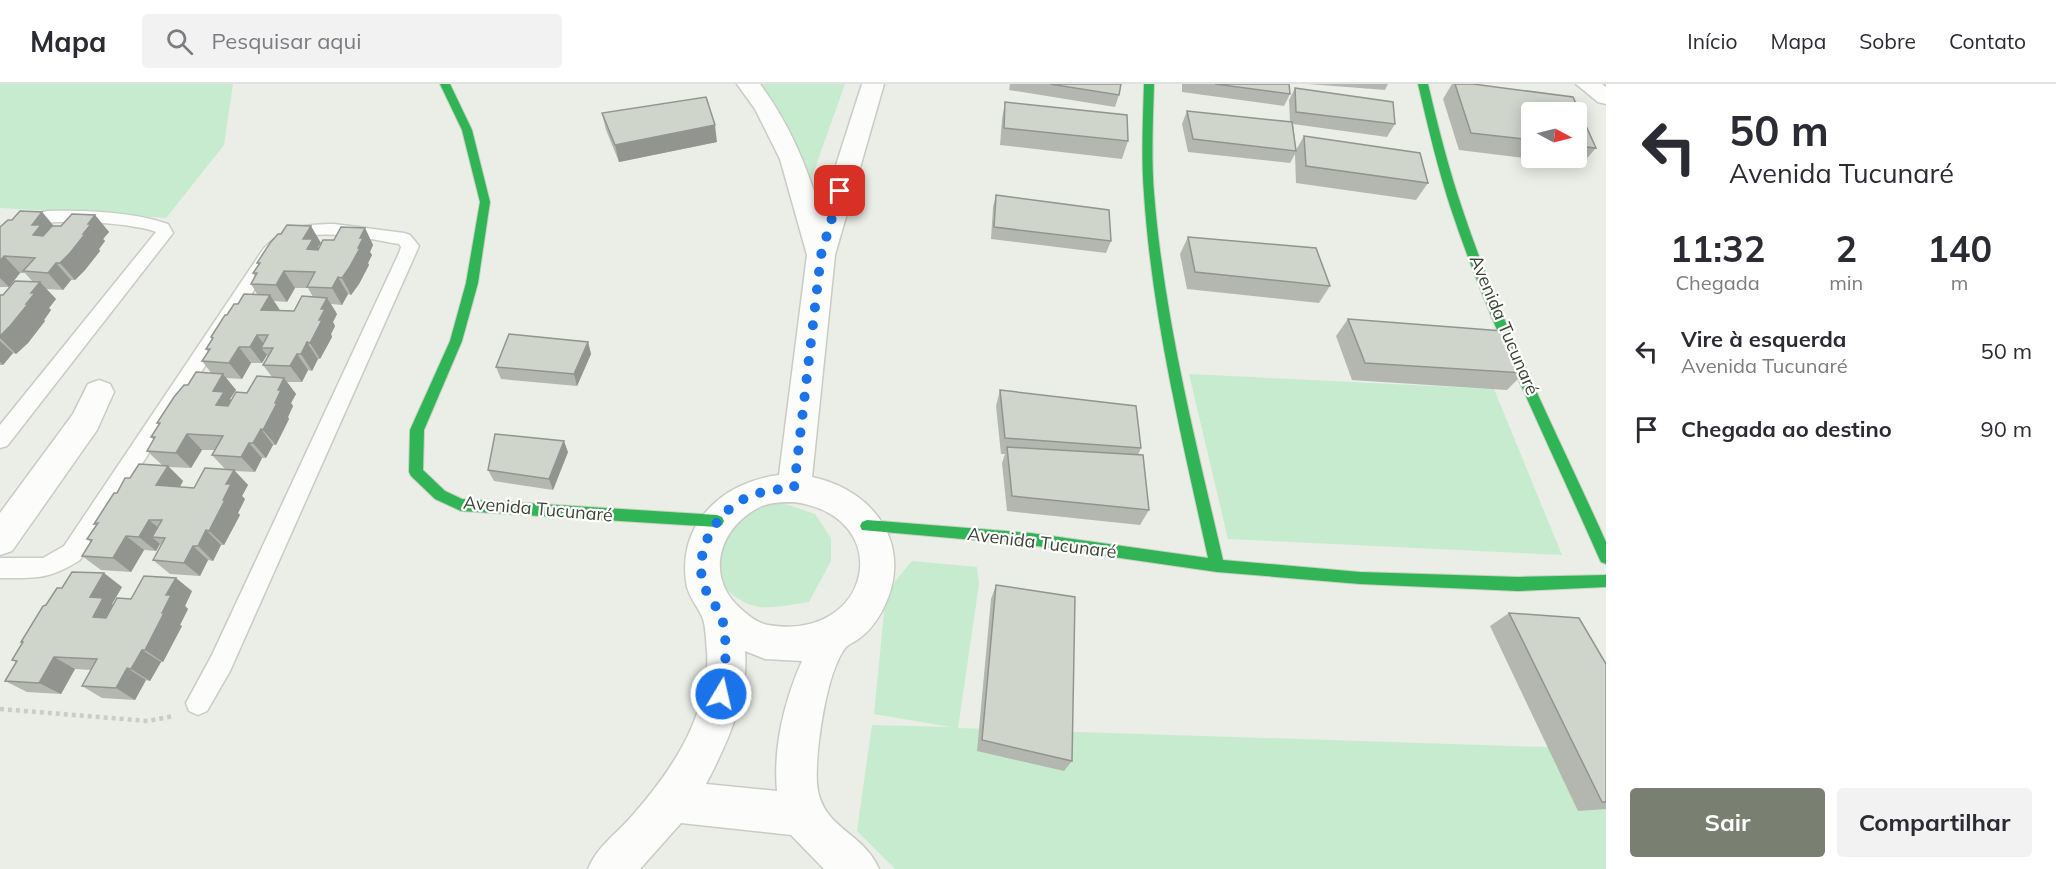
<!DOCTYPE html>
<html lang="pt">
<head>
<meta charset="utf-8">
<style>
	:root { --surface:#fff; --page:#f2f2f3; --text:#2b2b33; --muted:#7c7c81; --line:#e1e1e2; --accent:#798072 }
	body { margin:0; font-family:Mulish,sans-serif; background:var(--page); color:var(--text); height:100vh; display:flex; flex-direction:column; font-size:22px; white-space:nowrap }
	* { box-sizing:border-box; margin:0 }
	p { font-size:20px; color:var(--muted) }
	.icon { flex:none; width:33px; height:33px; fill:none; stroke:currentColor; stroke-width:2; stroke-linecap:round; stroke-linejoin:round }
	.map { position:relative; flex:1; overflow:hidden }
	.sheet { display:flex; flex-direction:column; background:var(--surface); width:450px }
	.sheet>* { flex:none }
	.banner { background:#fff; color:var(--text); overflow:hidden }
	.needle { width:39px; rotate:97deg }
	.controls { position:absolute; left:1521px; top:18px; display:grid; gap:12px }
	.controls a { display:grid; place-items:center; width:66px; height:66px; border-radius:6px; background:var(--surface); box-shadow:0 3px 15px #0003; font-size:30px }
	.pin { position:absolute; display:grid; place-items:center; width:51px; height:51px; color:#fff; margin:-26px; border-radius:12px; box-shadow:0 3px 9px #0006 }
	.me { position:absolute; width:66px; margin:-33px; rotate:9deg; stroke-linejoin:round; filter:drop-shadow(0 0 4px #0008) }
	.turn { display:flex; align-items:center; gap:21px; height:126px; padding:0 24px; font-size:27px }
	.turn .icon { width:78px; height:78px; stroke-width:2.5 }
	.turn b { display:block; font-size:42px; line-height:51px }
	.eta { display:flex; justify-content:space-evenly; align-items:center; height:102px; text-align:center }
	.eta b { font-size:36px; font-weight:700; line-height:42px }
	.action { display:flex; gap:12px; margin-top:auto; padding:12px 24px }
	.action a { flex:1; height:69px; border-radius:6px; background:var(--accent); color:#fff; font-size:24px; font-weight:700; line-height:69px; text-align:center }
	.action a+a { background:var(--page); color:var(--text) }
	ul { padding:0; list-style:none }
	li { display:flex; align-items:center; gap:18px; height:78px; padding:0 24px }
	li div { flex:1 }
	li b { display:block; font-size:22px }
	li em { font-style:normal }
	header { display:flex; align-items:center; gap:36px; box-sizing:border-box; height:84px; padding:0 30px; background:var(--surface); border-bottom:2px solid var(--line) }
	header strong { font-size:28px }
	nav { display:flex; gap:33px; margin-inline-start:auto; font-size:21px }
	.search { width:420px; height:54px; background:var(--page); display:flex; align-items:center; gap:15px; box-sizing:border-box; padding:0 21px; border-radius:6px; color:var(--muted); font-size:22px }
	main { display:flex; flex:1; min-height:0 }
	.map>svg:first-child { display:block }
	.green { fill:#c7ebcf }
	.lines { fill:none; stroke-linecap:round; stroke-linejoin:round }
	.lane-casing { stroke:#c8ccc4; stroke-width:3 }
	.street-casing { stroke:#c8ccc4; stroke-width:3 }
	.fast-casing { stroke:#c7d1c0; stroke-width:2 }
	.path { stroke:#c9cdc6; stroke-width:4.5; stroke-dasharray:4 4; stroke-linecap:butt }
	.lane { fill:#fcfcfb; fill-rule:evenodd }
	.street { fill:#fcfcfb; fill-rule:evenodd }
	.fast { fill:#30b455; fill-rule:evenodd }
	.wall { fill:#b3b7af; fill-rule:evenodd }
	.shaded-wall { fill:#92958f }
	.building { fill:#d0d5cc; stroke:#92958f; stroke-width:1.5 }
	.route { stroke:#1a73e8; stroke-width:10; stroke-dasharray:0 18 }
	.labels { text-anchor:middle; stroke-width:4.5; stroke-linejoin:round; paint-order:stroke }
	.street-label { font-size:18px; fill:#3c4433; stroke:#fff }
</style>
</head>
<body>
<header>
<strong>Mapa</strong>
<div class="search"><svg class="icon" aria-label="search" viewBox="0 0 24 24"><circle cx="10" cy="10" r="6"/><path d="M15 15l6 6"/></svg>Pesquisar aqui</div>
<nav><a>Início</a><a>Mapa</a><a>Sobre</a><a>Contato</a></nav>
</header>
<main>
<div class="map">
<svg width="1606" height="785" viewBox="0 0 1606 785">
	<rect width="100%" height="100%" fill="#eaeee6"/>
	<!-- green -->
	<g class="green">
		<path d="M0,0H233L224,61L166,134L0,124Z"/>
		<path d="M752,0H845L809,101Z"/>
		<path d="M1189,290L1494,305L1562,471L1228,455Z"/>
		<path d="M779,418L815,430L831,454V477L809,518C759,526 748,530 711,490L732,423Z"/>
		<path d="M912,477L977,483L979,500L958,644L1606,665V785H895L857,747L872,641L951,643L874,630L886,508Z"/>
	</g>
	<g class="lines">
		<!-- lane casing -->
		<g class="lane-casing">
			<g id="lane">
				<path d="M47,127C83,126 134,128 168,140L173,149L7,362L0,364V341L156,148C140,140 53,133 36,142C23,148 14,166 0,170V153C14,139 27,132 47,127Z"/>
				<path d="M334,140L404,149L410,151L419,162L230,587L207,627L198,631L189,627L186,619L212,571L399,169L401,163L399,160C371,155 325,145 298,154C289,157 283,165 276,172L80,476C49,496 35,494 0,494V474H43L64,462L264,164C285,143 306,140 334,140Z"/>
			</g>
		</g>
		<!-- street casing -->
		<g class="street-casing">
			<g id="street">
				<path d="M737,0H760C791,43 805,78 821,128L862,0H884L835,171L812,393C878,407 916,466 881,529C875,539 868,549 857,556C854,558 849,560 846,563C826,587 815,669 817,700C821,745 863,747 879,785H824L791,751L681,739L640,785H588C597,763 616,750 631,733C654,707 676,678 690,647C701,623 709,593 707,567C706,557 706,545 703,535C699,524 690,515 687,503C675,442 721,398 779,391L807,171L780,75L755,25ZM794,418C898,432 872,559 768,541C757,539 749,532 741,525C703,492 720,441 762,422C772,418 784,418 794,418ZM745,567L765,575L802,577C784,617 773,664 777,707L706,700C727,660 749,612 745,567Z"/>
				<path d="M1576,0H1602L1606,3V20L1598,18Z"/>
				<path d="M99,296L110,300L114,308L97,346L12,467L0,471V429L73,330L88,300Z"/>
			</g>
		</g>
		<!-- fast casing -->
		<g class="fast-casing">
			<g id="fast">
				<path d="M440,0H450L472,46L490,118L478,199L462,257L424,346L423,386L445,407L462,415L717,431L722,433L724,437L722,441L717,443L461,427L435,415L411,392L409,388L410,346L450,257L466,199L480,118L462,46Z"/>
				<path d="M1144,0H1154C1153,36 1151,73 1154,109C1164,234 1195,355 1223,476L1360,488L1518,493L1606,491V503L1518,507L1360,500L1217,488L1030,461L862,446L860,442L862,438L867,436L1030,449L1208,474C1182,354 1152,233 1144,110C1141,73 1143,37 1144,0Z"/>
				<path d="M1418,0H1428C1438,43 1449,86 1463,127C1500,239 1558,351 1606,458V480L1601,478L1599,474C1549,360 1492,247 1452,128C1438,86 1428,43 1418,0Z"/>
			</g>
		</g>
		<!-- path -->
		<path class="path" d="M0,625L148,637L174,632"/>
		<!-- lane -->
		<use href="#lane" class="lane"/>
		<!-- street -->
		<use href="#street" class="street"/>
		<!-- fast -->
		<use href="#fast" class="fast"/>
	</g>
	<!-- wall -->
	<g class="wall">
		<path d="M1010,0H1121L1119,11L1115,23L1009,6Z"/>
		<path d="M1182,0H1289L1290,10L1284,22L1182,8Z"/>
		<path d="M1308,0H1388L1385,6Z"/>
		<path d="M1452,0H1473L1573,13L1596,64L1581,81L1459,66L1443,15ZM1532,28H1576V74H1532Z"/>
		<path d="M1295,4L1395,40L1387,53L1293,40L1296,66L1304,52L1428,99L1416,116L1296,99L1295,70L1290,79L1188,68L1182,40L1187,27L1290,38L1289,16Z"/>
		<path d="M1005,18L1128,57L1122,75L1000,61L1002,35Z"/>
		<path d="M602,29L717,58L619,78L606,46Z"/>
		<path d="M996,111L1111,157L1106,169L991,155L993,123Z"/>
		<path d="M42,128L54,142H61L95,131L109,148L103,155L105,157L99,165L100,167L85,186L75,196H71L63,206L46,205L56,215L49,224L51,226L44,236L45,237L28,259L16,270L13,269L3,281H0V211H3L33,198L25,189H20L9,203H0V143L12,136Z"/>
		<path d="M365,144L373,161L370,168L372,171L368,179L369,181L359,200L351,211L348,210L342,221L331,220L337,230L333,238L335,242L331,250L332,253L320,275H318L312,287L308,286L302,298H287L296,310L291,319L293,322L288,333L289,335L276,361H273L266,374H262L255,388L235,387L248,401L242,412L245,415L238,429L240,431L224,461H221L213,477L208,476L200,492L170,490L153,476L161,461L160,460L156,467L144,466L131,488L101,486L82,472L91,458L87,455L96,441L94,440L117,409L130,394L162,381L147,367L154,356L151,353L159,341L157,339L188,301L212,290L202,277L208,268L206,265L212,255L211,253L227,231L238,220L257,210L251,200L255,192L253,189L259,181L257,179L321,159L318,163L319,164L334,156ZM295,204H308L313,213L294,227L280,226L274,217L287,218ZM267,271L268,273L263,281L272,293L247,309L231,316L230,315L236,306L226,294L242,295L251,279H262ZM202,366H215L212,371L225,385L194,404L180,403L183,397L169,383L191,384Z"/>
		<path d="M1188,153L1330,202L1319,219L1187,205L1180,170Z"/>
		<path d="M1348,235L1524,289L1507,306L1352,296L1336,252Z"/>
		<path d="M588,258L591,270L577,302L501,295L496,283Z"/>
		<path d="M1000,306L1141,364L1138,371L1149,426L1140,441L1007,427L1002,379L1005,370H1001L996,322Z"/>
		<path d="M568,368L553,406L494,397L488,386Z"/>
		<path d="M996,501L1072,677L1064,687L977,667L991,515Z"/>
		<path d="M122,503L112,520L113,521L131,515L192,507L185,522L188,525L180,541L182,542L163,578H161L150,597L146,596L135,616L102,614L82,602L91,586L75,585L61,610L27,608L5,597L16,578L12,576L23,559L21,558Z"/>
		<path d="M1509,529L1606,580V725L1578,727L1490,542Z"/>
	</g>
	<!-- shaded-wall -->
	<g class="shaded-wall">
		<path d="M715,41L717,58L619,78L615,61Z"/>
		<path d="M42,128L57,146L51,153L33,151L32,141Z"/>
		<path d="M95,131L109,148L103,155L105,157L99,165L100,167L85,186L75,196L60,179Z"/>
		<path d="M311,142L321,159L318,163L323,172L307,165L303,155Z"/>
		<path d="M365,144L373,161L370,168L372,171L368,179L369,181L359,200L351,211L342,194L358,164L360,154Z"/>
		<path d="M4,172L20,189L9,203L0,194V177Z"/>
		<path d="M56,179L71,196L63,206L48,189Z"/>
		<path d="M284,187L295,204L287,218L276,201Z"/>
		<path d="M338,193L348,210L342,221L332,204Z"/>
		<path d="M40,198L56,215L49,224L51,226L44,236L45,237L28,259L16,270L0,254V252L26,220L31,209Z"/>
		<path d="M270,211L281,228L261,226Z"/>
		<path d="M327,214L337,230L333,238L335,242L331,250L332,253L320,275L310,259L319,236L321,225Z"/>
		<path d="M257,251L267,264H261L267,271L262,279L250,263Z"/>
		<path d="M0,257L13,269L3,281L0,278Z"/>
		<path d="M307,258L318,275L312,287L301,270Z"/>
		<path d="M588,258L591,270L577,302L574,290Z"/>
		<path d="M239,263L251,279L242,295L229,279Z"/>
		<path d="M297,270L308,286L302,298L290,282Z"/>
		<path d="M223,290L236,306L230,315L237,324L216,321L213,307Z"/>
		<path d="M284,294L296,310L291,319L293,322L288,333L289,335L276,361L263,346L278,306Z"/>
		<path d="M261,345L273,361L266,374L253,359Z"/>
		<path d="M187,350L202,366L191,384L176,369Z"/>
		<path d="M564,357L568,368L553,406L549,395Z"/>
		<path d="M249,359L262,374L255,388L241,373Z"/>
		<path d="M168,382L183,397L172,416L156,401Z"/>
		<path d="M234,386L248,401L242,412L245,415L238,429L240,431L224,461L209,447L223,416L226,400Z"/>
		<path d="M149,436L166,450L152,453L160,460L156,467L139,453Z"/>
		<path d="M206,446L221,461L213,477L198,462Z"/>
		<path d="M126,452L144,466L131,488L113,474Z"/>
		<path d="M193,462L208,476L200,492L184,479Z"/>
		<path d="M104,489L122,503L112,520L122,527L112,546L93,533L90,513Z"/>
		<path d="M176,494L192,507L185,522L188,525L180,541L182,542L163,578L145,566L162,529L166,511Z"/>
		<path d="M142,566L161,578L150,597L131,585Z"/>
		<path d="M54,573L75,585L61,610L39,599Z"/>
		<path d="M127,584L146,596L135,616L116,604Z"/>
	</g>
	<!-- building -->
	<g class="building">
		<path d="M1050,0H1121L1119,11Z"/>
		<path d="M1215,0H1289L1290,10Z"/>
		<path d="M1455,0H1473L1573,13L1596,64L1576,62V28H1532V56L1471,49Z"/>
		<path d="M1295,4L1393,18L1395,40L1296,28Z"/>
		<path d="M706,13L715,41L615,61L602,29Z"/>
		<path d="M1005,18L1127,31L1128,57L1004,44Z"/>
		<path d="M1187,27L1292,38L1296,67L1193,55Z"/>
		<path d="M1304,52L1420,69L1428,99L1306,82Z"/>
		<path d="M996,111L1109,126L1111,157L994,143Z"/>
		<path d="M20,127L42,128L32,141H41L33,151L43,152L52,142H61L72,130L95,131L88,140H91L83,150H85L70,169L60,179H56L48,189L23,187L35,174L4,172L0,177V143L8,136H12Z"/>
		<path d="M287,141L311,142L303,155H313L307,165L318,166L323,156H334L341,143L365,144L360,154H363L358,164H360L349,184L342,194L338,193L332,204L307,203L315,188L284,187L276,201L251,200L257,189H253L260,179H257L270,159L278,150H281Z"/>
		<path d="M1188,153L1316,164L1330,202L1195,188Z"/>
		<path d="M15,197L40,198L31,209H35L26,220H28L10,242L0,252V211H3Z"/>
		<path d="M244,210L270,211L261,226L294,227L302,212L327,214L321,225H325L319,236H322L310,259L307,258L301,270H297L290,282L263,281L273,264H261L268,251H257L250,263H239L229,279L202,277L210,265H206L213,254L211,253L225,231H227L234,220H238Z"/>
		<path d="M1348,235L1503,247L1524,289L1365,279Z"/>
		<path d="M509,250L588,258L574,290L496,283Z"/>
		<path d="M196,288L223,290L213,307L224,308L216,321L228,322L236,308L247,309L257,292L284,294L278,306H281L275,319H277L263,346L261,345L253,359H249L241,373L212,371L223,352L187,350L176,369L147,367L155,353H151L160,339H157L174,313L184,301H188Z"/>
		<path d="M1000,306L1136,322L1141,364L1005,354Z"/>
		<path d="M495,350L564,357L549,395L488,386Z"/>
		<path d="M1007,363L1143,371L1149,426L1012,412Z"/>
		<path d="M139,380L168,382L156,401L194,404L205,384L234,386L226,400H231L223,416H225L209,447L206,446L198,462H193L184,479L153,476L165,454L152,453L162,436H149L139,453L126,452L113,474L82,472L92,456L87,455L98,439L94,440L114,409H117L125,394H130Z"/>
		<path d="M72,488L104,489L90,513L103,514L93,533L106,534L117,514L131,515L144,492L176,494L166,511H171L162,529H164L145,566H142L131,585L127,584L116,604L82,602L97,575L54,573L39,599L5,597L17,577L12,576L23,558H21L43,522L46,521L57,504H62Z"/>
		<path d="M996,501L1075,513L1072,677L982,656Z"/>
		<path d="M1509,529L1579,534L1606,580V718H1602Z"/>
	</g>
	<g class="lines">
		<!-- route -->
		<path class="route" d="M721,610C726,592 728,549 721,532C715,519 705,510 702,495C696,460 720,423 753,411C767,406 780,405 794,404L821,171L840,107"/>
	</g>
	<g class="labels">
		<!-- street labels -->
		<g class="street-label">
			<text transform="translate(1504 241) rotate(67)" y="6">Avenida Tucunaré</text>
			<text transform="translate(538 425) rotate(5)" y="6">Avenida Tucunaré</text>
			<text transform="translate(1042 459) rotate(7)" y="6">Avenida Tucunaré</text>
		</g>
	</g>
</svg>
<div class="controls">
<a><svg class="needle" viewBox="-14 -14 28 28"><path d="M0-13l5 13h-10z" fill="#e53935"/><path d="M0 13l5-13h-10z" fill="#7c7c81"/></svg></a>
</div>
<div class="pin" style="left:840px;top:107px;background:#d93025"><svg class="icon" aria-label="arrive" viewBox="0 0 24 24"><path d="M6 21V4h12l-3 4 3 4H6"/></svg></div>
<svg class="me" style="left:721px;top:610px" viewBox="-20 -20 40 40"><circle r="17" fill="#1a73e8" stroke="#fff" stroke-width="3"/><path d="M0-11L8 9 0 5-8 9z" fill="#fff"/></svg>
</div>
<section class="sheet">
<div class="banner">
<div class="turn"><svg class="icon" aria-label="left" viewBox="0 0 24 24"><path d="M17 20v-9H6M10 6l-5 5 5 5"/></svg><div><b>50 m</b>Avenida Tucunaré</div></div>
</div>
<div class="eta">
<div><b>11:32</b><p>Chegada</p></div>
<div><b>2</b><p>min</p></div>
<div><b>140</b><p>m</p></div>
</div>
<ul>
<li><svg class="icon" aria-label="left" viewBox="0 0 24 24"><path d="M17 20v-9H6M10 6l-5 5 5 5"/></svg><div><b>Vire à esquerda</b><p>Avenida Tucunaré</p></div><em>50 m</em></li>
<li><svg class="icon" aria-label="arrive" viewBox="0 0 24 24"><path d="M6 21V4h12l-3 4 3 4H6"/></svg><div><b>Chegada ao destino</b></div><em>90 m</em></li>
</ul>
<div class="action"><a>Sair</a><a>Compartilhar</a></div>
</section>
</main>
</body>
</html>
